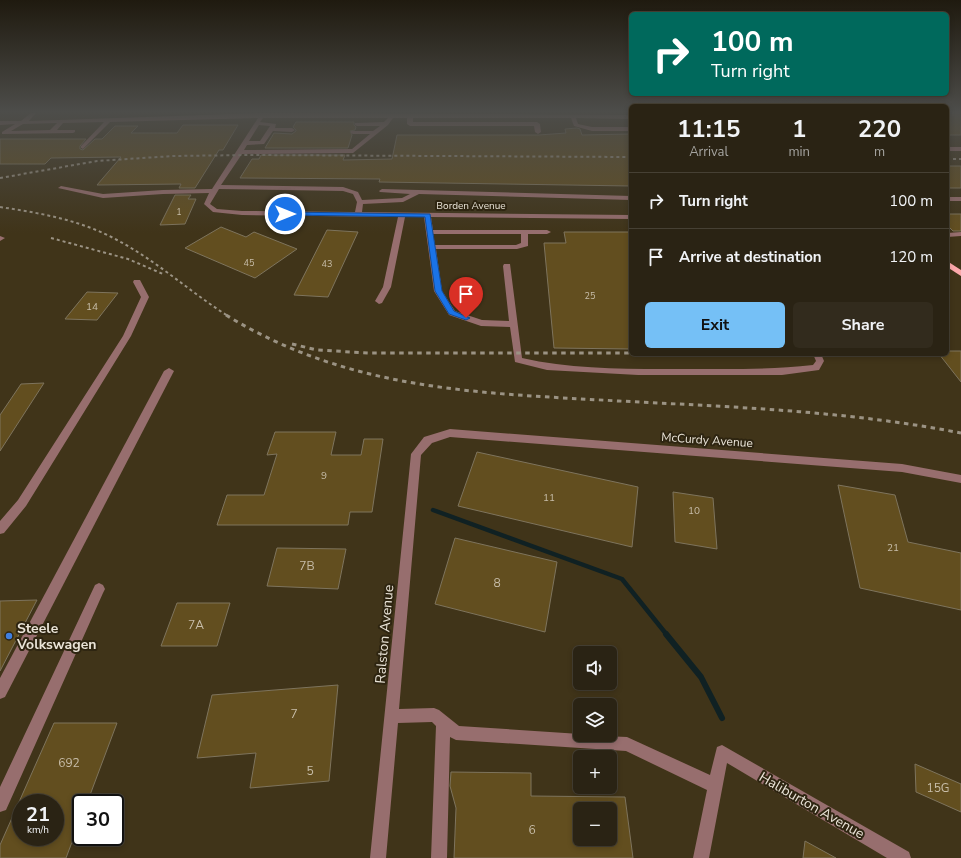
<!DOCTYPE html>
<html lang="en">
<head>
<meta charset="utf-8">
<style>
	:root { --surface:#2a2314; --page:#322b1d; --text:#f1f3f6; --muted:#a5a4a0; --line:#464034; --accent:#75c0f6 }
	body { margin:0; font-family:"Nunito Sans",sans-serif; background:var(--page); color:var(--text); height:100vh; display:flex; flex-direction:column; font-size:15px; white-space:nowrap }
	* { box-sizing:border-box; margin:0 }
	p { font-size:13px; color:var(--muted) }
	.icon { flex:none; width:22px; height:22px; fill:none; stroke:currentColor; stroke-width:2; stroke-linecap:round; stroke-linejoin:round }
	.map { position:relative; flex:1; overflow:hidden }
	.details { position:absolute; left:629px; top:104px; width:320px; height:252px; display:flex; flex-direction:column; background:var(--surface); border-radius:6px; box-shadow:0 2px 6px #0003,0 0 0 1px var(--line) }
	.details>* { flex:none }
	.hud { position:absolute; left:629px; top:12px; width:320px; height:84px; border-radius:6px; box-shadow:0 2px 6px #0003,0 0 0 1px var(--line); background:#00695c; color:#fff; overflow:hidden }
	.buttons { position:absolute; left:573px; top:646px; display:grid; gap:8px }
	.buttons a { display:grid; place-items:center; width:44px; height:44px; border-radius:6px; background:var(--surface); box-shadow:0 2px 6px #0003,0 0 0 1px var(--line); font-size:20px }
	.speed { position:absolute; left:12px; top:794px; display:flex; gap:8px; font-size:20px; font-weight:700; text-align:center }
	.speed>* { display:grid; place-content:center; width:52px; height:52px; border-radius:50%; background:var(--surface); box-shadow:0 2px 6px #0003,0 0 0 1px var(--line); line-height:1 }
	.speed small { font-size:10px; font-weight:400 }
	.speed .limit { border:2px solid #111; border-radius:6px; background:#fff; color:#111 }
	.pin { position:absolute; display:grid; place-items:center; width:34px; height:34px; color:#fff; margin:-41px -17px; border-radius:50% 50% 50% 0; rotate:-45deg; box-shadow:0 0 4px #0007 }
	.pin .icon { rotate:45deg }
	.me { position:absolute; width:44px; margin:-22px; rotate:90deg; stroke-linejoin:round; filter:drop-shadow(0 0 3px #0008) }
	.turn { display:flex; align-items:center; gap:14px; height:84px; padding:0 16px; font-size:18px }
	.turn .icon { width:52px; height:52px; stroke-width:2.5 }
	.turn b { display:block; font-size:28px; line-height:34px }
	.eta { display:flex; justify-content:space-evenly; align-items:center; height:68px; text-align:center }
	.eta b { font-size:24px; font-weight:700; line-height:28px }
	.action { display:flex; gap:8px; margin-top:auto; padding:8px 16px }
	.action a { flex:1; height:46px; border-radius:6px; background:var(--accent); color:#111; font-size:16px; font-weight:700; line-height:46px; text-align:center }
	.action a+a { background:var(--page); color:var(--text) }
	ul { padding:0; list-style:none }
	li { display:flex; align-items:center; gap:12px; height:56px; padding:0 16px; border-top:1px solid var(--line) }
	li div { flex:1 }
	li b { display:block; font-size:15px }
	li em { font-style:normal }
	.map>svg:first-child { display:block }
	.built { fill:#403419; fill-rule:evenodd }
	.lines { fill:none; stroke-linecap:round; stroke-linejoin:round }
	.stream-far1 { stroke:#102123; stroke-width:4.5 }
	.stream { stroke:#102123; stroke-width:6 }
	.building { fill:#624e1f; stroke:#7e745d; fill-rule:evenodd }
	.minor { fill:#976e6e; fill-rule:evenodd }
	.major { fill:#fda9ab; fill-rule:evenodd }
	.rail-far1 { stroke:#9b9384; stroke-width:2; stroke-dasharray:3 3; stroke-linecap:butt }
	.rail { stroke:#9b9384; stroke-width:3; stroke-dasharray:4.5 4.5; stroke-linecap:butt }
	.route { fill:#1a73e8; stroke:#114b97 }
	.shop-dot { fill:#3f7fe0; stroke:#2e2511; stroke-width:1.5 }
	.labels { text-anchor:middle; stroke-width:4; stroke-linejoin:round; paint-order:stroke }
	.far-number-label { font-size:9px; fill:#c8beaa }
	.far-street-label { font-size:10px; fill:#eae4d8; stroke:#2e2511 }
	.number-label { font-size:10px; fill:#c8beaa }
	.street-label { font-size:12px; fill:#eae4d8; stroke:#2e2511 }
	.near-number-label { font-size:12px; fill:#c8beaa }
	.near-poi-label { font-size:14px; font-weight:bold; fill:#eae4d8; stroke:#2e2511; text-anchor:start }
	.near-street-label { font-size:14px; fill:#eae4d8; stroke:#2e2511 }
</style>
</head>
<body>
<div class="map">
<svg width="961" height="858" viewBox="0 0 961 858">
	<rect width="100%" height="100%" fill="#382f1b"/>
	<!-- built -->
	<path class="built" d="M0,113H631V354H947V113H961V858H0ZM580,653H610V683H580ZM580,705H610V735H580ZM580,757H610V787H580ZM21,803H55V837H21ZM81,803H115V837H81ZM580,809H610V839H580Z"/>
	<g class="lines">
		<!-- stream-far1 -->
		<path class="stream-far1" d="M433,510L622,579L667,635"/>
		<!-- stream -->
		<path class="stream" d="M666,634L701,677L722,718"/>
	</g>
	<!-- building -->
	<g class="building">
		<rect x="947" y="113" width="14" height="22"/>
		<path d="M296,122H354V125L356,127L355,130L350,131L352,135L348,148H265L274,133L292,134L296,131V130L293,127Z"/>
		<path d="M183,125H238L223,150H219L195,188H179L181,184L97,185L121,157L51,158L45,164H0V139H86L80,146V149L83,150L95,139H102L115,126H138L131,133H177Z"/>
		<path d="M577,128L580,129L582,135L631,134V186L379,182L380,179L240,178L252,159H259L261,155H345L343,160L392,159L397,135H539L566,133L565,129Z"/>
		<rect x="947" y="166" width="14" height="22"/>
		<path d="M175,195H191L188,199H196L185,224L160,225Z"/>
		<path d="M947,214H961V231H953L947,225Z"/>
		<path d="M221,227L246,237L254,232L297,249L255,278L185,248Z"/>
		<path d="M327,230L358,232L328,297L294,295Z"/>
		<path d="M564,232H631V349L554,348L544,243H566Z"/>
		<path d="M87,292L118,293L97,320L65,319Z"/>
		<path d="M947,351H961V382L939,354H947Z"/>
		<path d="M44,383L0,451V415L21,384Z"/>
		<path d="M275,432H336L331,455H361L364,439H383L372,512H350L348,525H217L227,495H264L277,454L267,455Z"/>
		<path d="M477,452L638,487L632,547L458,506Z"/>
		<path d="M838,485L895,495L908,542L961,553V610L860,588Z"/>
		<path d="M673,492L713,498L717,549L675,542Z"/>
		<path d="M455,538L557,562L545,632L435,604Z"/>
		<path d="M277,548L346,549L338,589L267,586Z"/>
		<path d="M37,600L0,671V601Z"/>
		<path d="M177,603H230L217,646H161Z"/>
		<path d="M338,685L329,781L250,788L256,753L197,758L212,695Z"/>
		<path d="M54,723H117L87,803H81V818L66,858H0V845ZM21,803H55V837H21Z"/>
		<path d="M915,764L961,784V812L916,792Z"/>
		<path d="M451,772L531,773V796L625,797L633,858H454L456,808L450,786ZM580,809H610V839H580Z"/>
		<path d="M805,841L836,858H803Z"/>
	</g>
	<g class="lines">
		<!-- minor -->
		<g class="minor">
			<path d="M31,113H36L29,121L260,113L631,115V119L576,118L578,124L592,127H631V131H592L574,126L571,118H413V122H537L540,124L541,132L538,134L535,132L534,126H410L407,124V118H393L388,125L353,153L242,154L221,185L343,187L358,192L362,200L402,198L410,194L380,192L379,191L382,189L631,196V200L419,194L403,202L363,204L362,212L631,215V219L431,217L433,230H547L551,232L547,234H528V246L517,249H436L442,291L455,311L482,320L509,321L503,266L504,264H510L522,358C574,370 632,369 686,369C728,369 771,370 813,365L816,361L813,354H821L824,361L819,370L782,375H638L547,370L515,362L510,327L481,326L449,315L434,291L424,217H405L391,287L382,303L379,304L375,301L383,287L398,217L242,215L213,212L204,204L209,193L163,194L103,198L58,188L61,186L103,194L163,190L212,189L258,118L110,122L83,149L81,148V146L104,122L63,123L57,130H75V132L73,133L2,134V132L15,124L0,125V121H21ZM263,118H388L384,122L355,123V125L357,126H380L373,131H351V133L353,134H370L352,149L244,150L247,145L264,144L273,131L292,132L295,130L292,128H275L276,124L260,122ZM57,123L50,130L11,131L23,124ZM259,125L270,126L260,141H249ZM219,189L343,191L353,194L357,202L355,212L242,211L217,209L210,204ZM433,234H521V243L516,245H435Z"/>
			<rect x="947" y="147" width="14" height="4"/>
			<rect x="947" y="197" width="14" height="4"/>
			<path d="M961,232V236L947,237V233Z"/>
			<path d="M0,236L5,238L0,241Z"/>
			<path d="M134,280H140L149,297L131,336L26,506L4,533L0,534V521L18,500L123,336L141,297L133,282Z"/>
			<path d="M169,368L174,371L5,697L0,699V678L164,371Z"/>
			<path d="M450,429L902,464L961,475V483L902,472L450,437L432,443L421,455L399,709L434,708L439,710L459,726L580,734V735L627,737L710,775L717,747L722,745L909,852L911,858H887L727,763L709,858H693L707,790L626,751L456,740L450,737L447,858H431L436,726L432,722L398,723L386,858H370L411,454L424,437Z"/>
			<path d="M99,583L103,585L105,589L103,593L6,810L0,812V787L95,585Z"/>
		</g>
		<!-- major -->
		<path class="major" d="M947,261L961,270V276L947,267Z"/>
		<!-- rail-far1 -->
		<g class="rail-far1">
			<path d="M947,159H961"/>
			<path d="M0,178L97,161L173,156L249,155L631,157"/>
			<path d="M0,207C40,213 81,220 117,240C157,261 190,292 228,316"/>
			<path d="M51,238L128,259L163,274"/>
		</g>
		<!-- rail -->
		<g class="rail">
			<path d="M226,315C350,391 479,393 619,401C734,407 848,411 961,433"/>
			<path d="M292,344L317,350L369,353H631"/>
		</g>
	</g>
	<!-- sky -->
	<linearGradient id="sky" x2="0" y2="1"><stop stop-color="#1f1a0f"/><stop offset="0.48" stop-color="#4d4d4a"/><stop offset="1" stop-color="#4d4d4a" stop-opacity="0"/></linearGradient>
	<rect width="961" height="233" fill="url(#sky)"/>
	<!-- route -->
	<path class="route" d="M283,212L430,214L442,291L454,311L470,318L466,320L449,314L435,291L425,217L285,215H283Z"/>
	<!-- markers -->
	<circle class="shop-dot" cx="9" cy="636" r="4"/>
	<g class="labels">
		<!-- far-number labels -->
		<g class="far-number-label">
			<text x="179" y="215">1</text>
			<text x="249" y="266">45</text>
			<text x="327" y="267">43</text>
			<text x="590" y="299">25</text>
		</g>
		<!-- far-street labels -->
		<g class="far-street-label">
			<text x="471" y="209">Borden Avenue</text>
		</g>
		<!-- number labels -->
		<g class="number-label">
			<text x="92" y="310">14</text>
			<text x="324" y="479">9</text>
			<text x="549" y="501">11</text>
			<text x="694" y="514">10</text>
			<text x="893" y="551">21</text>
		</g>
		<!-- street labels -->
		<g class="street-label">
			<text transform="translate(707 440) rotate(4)" y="4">McCurdy Avenue</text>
		</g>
		<!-- near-number labels -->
		<g class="near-number-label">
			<text x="307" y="570">7B</text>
			<text x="497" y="587">8</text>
			<text x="196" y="629">7A</text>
			<text x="294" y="718">7</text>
			<text x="69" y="767">692</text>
			<text x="310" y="775">5</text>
			<text x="938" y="792">15G</text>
			<text x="532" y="834">6</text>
		</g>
		<!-- near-poi labels -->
		<g class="near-poi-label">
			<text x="17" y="633">Steele<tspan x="17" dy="16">Volkswagen</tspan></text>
		</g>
		<!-- near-street labels -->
		<g class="near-street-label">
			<text transform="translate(384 634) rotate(-85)" y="5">Ralston Avenue</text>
			<text transform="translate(812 805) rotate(30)" y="5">Haliburton Avenue</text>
		</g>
	</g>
</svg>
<div class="buttons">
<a><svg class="icon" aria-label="sound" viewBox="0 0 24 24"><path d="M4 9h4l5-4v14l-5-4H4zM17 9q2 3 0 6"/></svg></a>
<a><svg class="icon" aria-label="layers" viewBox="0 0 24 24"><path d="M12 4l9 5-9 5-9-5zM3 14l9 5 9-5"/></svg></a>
<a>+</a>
<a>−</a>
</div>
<div class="speed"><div>21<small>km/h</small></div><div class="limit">30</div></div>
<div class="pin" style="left:466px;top:318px;background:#d93025"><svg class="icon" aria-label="arrive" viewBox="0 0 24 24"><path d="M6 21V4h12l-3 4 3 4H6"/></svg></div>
<svg class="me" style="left:285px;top:214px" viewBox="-20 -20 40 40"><circle r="17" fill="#1a73e8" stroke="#fff" stroke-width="3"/><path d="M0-11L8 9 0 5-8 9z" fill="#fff"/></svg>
<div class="hud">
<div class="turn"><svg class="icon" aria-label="right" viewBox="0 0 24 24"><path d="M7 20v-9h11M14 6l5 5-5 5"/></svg><div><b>100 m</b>Turn right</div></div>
</div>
<section class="details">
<div class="eta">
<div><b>11:15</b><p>Arrival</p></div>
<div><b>1</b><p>min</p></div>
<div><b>220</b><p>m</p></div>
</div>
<ul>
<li><svg class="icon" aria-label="right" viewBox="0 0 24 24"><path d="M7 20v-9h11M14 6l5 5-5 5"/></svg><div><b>Turn right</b></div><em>100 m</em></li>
<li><svg class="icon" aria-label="arrive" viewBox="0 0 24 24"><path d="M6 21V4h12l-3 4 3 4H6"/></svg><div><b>Arrive at destination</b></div><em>120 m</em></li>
</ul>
<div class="action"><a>Exit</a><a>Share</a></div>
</section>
</div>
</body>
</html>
